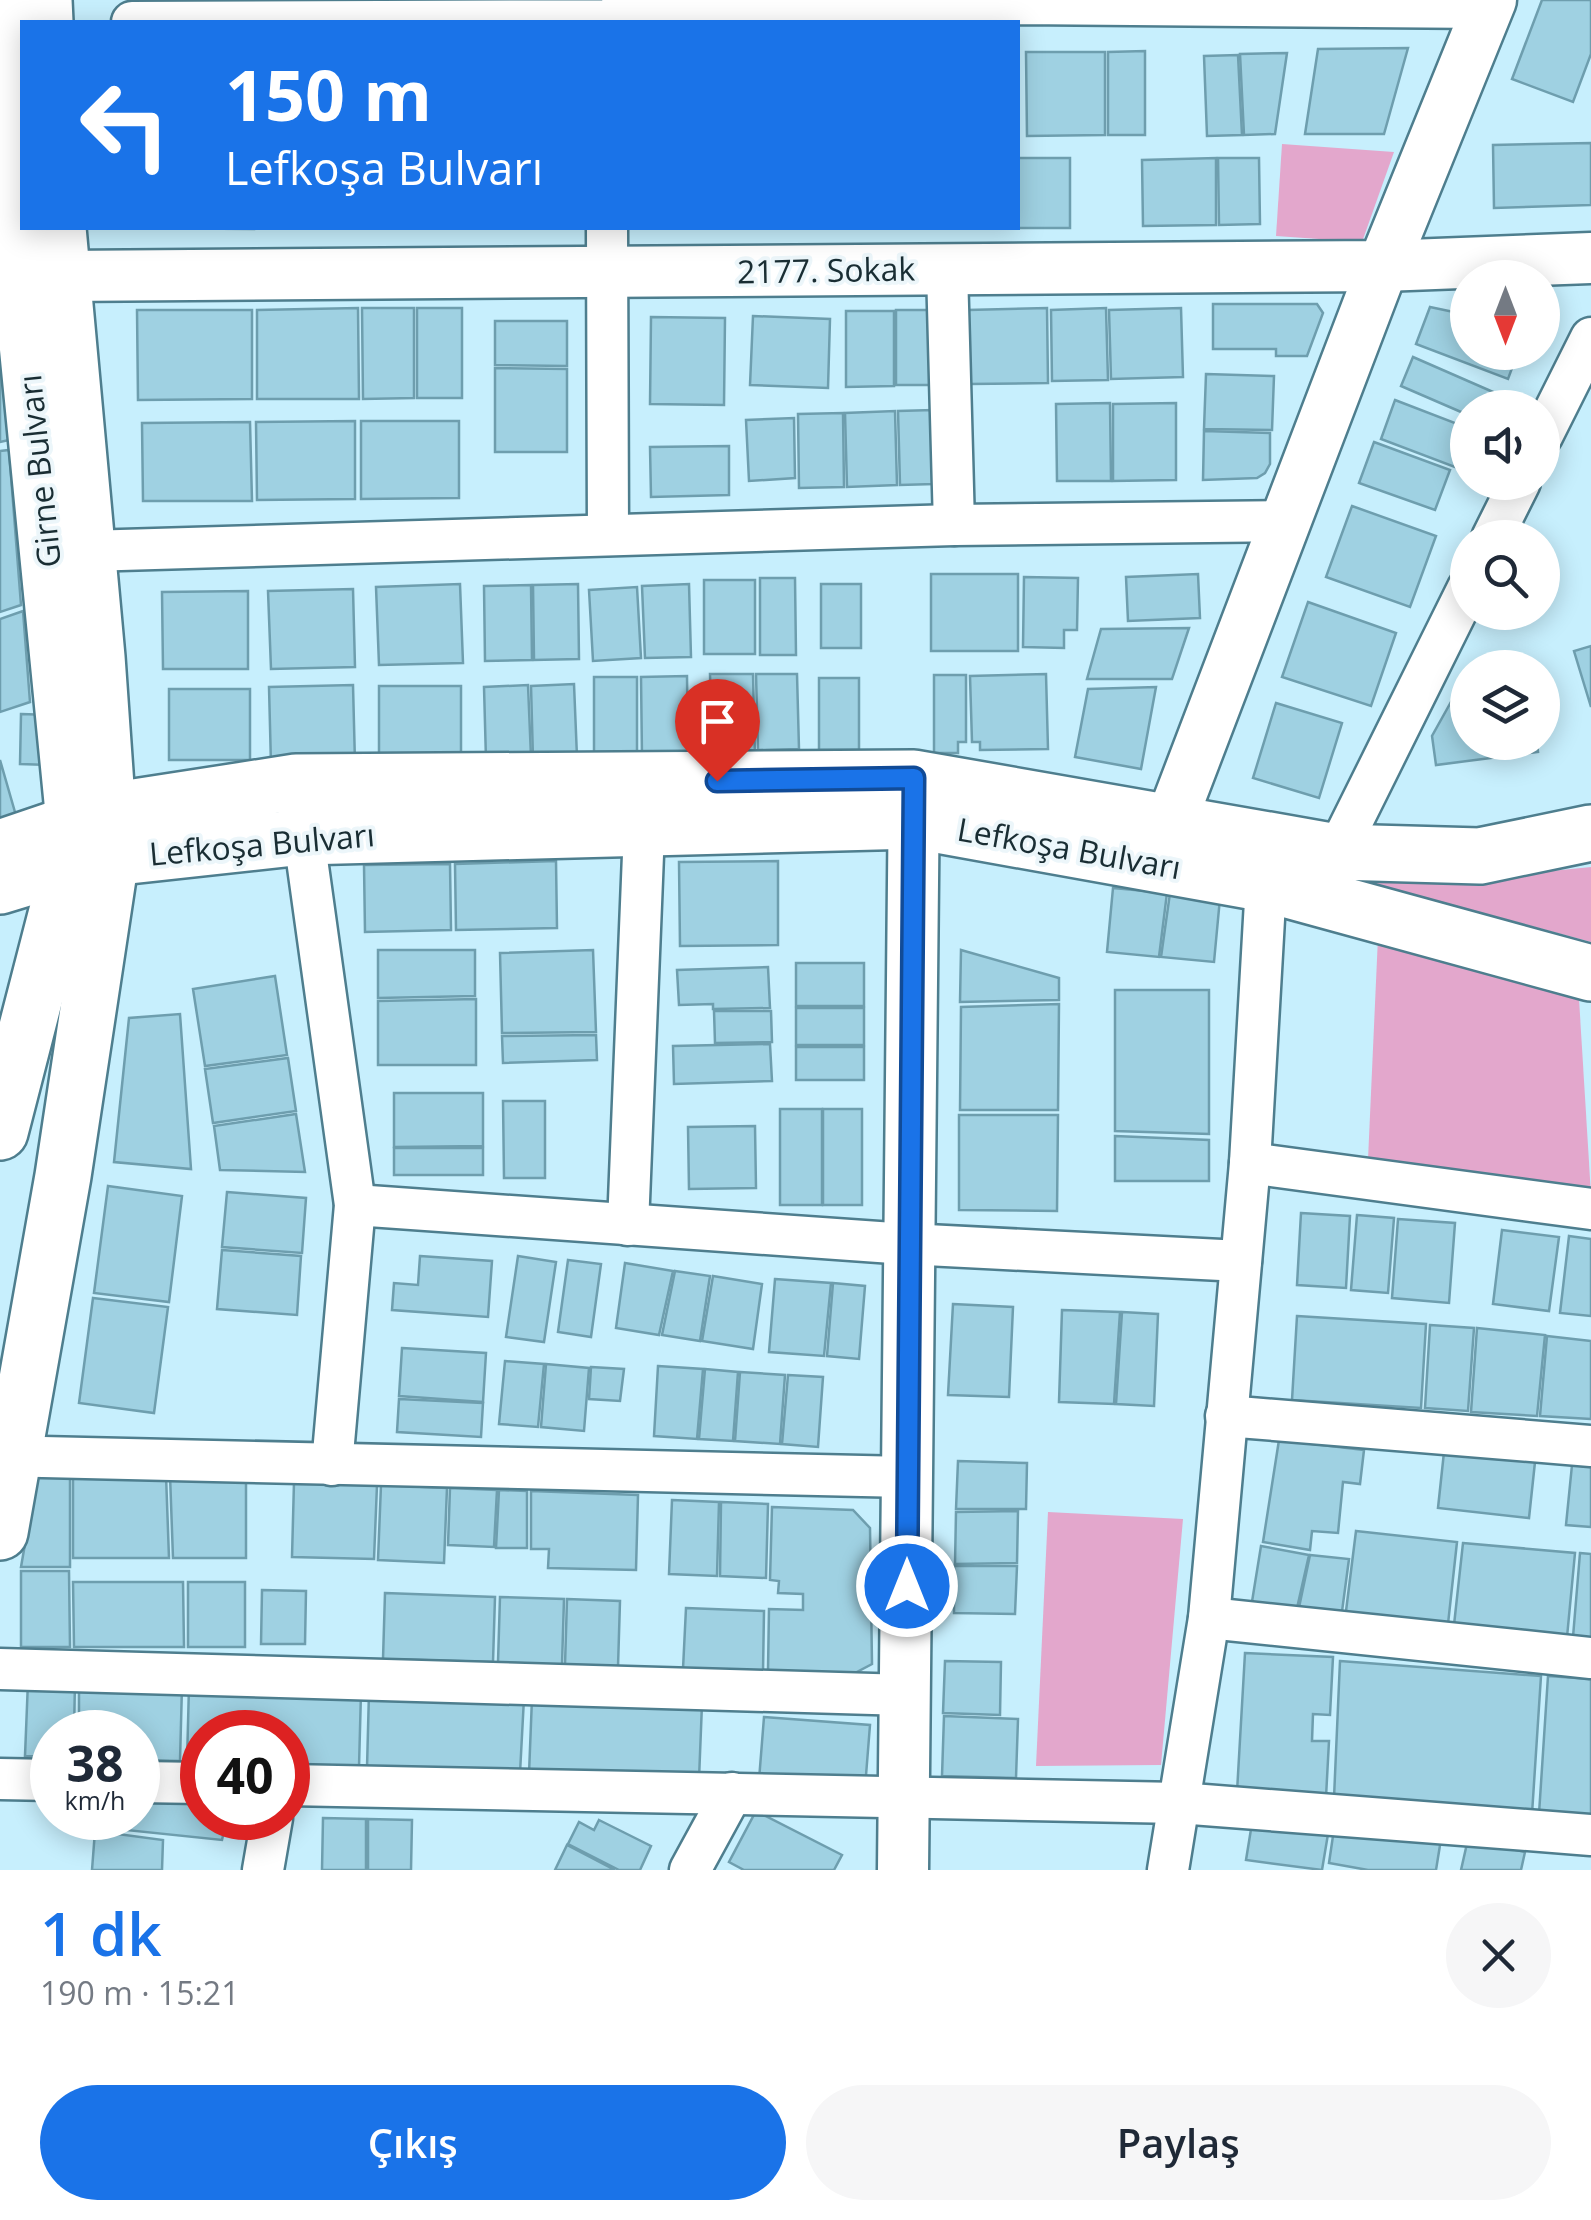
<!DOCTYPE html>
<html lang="tr">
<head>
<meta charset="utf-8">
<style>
	:root { --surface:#fff; --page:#f6f6f7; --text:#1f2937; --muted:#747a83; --accent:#1a73e8 }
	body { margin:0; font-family:"Open Sans",sans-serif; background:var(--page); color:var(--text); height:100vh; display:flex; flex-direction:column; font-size:38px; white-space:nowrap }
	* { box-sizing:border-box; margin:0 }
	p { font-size:32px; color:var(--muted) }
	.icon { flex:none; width:55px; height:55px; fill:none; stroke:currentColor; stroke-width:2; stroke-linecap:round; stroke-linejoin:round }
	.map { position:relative; height:1870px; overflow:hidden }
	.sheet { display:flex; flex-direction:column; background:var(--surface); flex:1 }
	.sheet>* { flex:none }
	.top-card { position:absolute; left:20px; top:20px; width:1000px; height:210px; border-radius:0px; box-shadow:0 5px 25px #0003; background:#1a73e8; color:#fff; overflow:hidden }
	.needle { width:65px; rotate:180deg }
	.tools { position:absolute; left:1450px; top:260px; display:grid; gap:20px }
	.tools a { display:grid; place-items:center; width:110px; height:110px; border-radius:50%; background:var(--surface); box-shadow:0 5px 25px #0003; font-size:50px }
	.speed { position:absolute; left:30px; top:1710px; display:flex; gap:20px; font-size:50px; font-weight:700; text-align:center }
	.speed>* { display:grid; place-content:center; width:130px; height:130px; border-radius:50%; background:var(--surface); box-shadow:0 5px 25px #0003; line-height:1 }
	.speed small { font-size:25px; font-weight:400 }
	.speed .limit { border:15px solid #d22; background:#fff; color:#111 }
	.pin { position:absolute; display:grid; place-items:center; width:85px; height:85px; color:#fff; margin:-102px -42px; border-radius:50% 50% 50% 0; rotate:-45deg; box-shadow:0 0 10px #0007 }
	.pin .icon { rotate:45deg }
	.me { position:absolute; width:110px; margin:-55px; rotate:0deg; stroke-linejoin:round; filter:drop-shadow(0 0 8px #0008) }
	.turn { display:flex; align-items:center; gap:35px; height:210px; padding:0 40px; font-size:45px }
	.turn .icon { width:130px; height:130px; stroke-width:2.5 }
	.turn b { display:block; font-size:70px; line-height:85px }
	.round { display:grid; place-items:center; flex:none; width:105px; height:105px; border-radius:52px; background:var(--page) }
	.headline { display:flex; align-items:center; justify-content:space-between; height:170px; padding:0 40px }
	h1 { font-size:60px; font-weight:600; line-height:75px; color:var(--accent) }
	.action { display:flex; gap:20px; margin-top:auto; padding:20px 40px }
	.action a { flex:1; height:115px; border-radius:60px; background:var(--accent); color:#fff; font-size:40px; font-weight:600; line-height:115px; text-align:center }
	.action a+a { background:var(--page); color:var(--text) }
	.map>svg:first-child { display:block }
	.green { fill:#e3a7cc }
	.building { fill:#9fd1e2; stroke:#6e9eae; stroke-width:2.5 }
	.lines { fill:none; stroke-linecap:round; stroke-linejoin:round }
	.minor-casing { stroke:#4e7e8e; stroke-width:45 }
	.tertiary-casing { stroke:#4e7e8e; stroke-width:55 }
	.secondary-casing { stroke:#4e7e8e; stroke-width:60 }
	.minor { stroke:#fff; stroke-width:40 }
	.tertiary { stroke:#fff; stroke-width:50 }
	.secondary { stroke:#fff; stroke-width:55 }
	.route-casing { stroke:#114b97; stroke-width:25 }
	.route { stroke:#1a73e8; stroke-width:18 }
	.labels { text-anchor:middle; stroke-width:8; stroke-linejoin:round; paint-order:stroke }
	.street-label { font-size:32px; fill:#192d33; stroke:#ecf6fa }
</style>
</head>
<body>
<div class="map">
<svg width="1591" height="1870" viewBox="0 0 1591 1870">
	<rect width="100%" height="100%" fill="#c7effd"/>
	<!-- green -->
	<g class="green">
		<path d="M1282,144L1394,152L1362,242L1276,236Z"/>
		<path d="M1591,867V942L1330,872L1473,879Z"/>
		<path d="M1378,937L1579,999L1591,1195L1368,1160Z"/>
		<path d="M1048,1512L1183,1519L1161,1765L1036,1766Z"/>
	</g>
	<!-- building -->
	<g class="building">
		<path d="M1542,0H1591V54L1573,102L1512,79Z"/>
		<path d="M1408,48L1384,134H1305L1318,49Z"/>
		<path d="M1145,51V135H1108V52Z"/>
		<path d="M1026,52H1105V135L1027,136Z"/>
		<path d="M1287,53L1275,134L1244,135L1240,54Z"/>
		<path d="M1238,55L1242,135L1207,136L1204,56Z"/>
		<path d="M1591,143V205L1494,208L1493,145Z"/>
		<rect x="1018" y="158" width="52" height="70"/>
		<path d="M1216,158V225L1143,226L1142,160Z"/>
		<path d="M1218,158H1259L1260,224L1219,225Z"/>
		<path d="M118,228H254V229Z"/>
		<path d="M1213,304H1317L1323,313L1307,356H1276V349H1213Z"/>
		<path d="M1430,307L1468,315V352H1518L1508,379L1416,344Z"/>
		<path d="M358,308L359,399H257V310Z"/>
		<path d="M362,308H414V398L363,399Z"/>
		<rect x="417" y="308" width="45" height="90"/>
		<path d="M1047,308L1048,383L969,384L968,310Z"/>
		<path d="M1106,308L1108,380L1052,381L1051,310Z"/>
		<path d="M1181,308L1183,377L1111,379L1109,310Z"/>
		<path d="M137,310H252V399L138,400Z"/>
		<path d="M896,310H932L933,385H896Z"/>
		<path d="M846,311H894V386L846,387Z"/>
		<path d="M753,316L830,319L828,388L750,385Z"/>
		<path d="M651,317L725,318L724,405L650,404Z"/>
		<path d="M495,321H567V366L495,365Z"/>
		<path d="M0,328L9,440L0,442Z"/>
		<path d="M1413,357L1500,395L1495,408H1468V415L1401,386Z"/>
		<path d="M495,368L567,369V452H495Z"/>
		<path d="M1206,374L1274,376L1272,430L1204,429Z"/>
		<path d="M1395,400L1468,428V472L1381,439Z"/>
		<path d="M1110,403L1111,481H1057L1056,404Z"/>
		<path d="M1176,403V480L1113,481V404Z"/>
		<path d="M933,410L934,484L900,485L898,411Z"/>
		<path d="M895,411L897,485L847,487L845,413Z"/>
		<path d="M843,413L844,487L799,488L798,414Z"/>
		<path d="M794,418L795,478L749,481L746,420Z"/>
		<path d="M355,421V499L257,500L256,422Z"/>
		<path d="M361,421H459V498L361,499Z"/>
		<path d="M250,422L252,501H143L142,423Z"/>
		<path d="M1204,431L1270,433V464L1265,473L1257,478L1203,480Z"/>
		<path d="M1374,442L1450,470L1435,510L1359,483Z"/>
		<path d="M729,446V495L651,497L650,447Z"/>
		<path d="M9,450L21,605L0,612V451Z"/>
		<path d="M1352,506L1436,536L1410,607L1326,577Z"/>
		<rect x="931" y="574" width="87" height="77"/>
		<path d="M1198,574L1200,618L1128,621L1126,577Z"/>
		<path d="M1024,577L1078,578L1077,630H1064V648L1023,647Z"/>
		<path d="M760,578H795L796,655H760Z"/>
		<rect x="704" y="580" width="51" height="74"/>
		<path d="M460,584L463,663L379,665L376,587Z"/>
		<path d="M578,584L579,659L534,660L533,585Z"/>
		<path d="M689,584L691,657L645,658L642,586Z"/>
		<rect x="821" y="584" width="40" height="64"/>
		<path d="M531,585L532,660L485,661L484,586Z"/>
		<path d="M637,587L641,658L593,661L589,590Z"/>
		<path d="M353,589L355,667L271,669L268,591Z"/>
		<path d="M248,591V669H163L162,592Z"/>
		<path d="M1308,602L1396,633L1371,706L1282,677Z"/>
		<path d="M23,611L30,702L0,712V619Z"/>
		<path d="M1189,628L1172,679H1087L1101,629Z"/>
		<path d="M1591,646V707L1574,651Z"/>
		<path d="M710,674H753L755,756H712Z"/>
		<path d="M756,674H797L799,749L758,750Z"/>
		<path d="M1046,674L1048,749L980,750V742H972L970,676Z"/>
		<path d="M934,675H966V742H958V753H934Z"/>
		<path d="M1466,675L1468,742H1537L1538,752L1436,765L1432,736Z"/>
		<path d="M687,676L688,757H642L641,677Z"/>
		<rect x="594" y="677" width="43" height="79"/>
		<rect x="819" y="678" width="40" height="72"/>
		<path d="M574,684L577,757L533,759L531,686Z"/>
		<path d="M353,685L355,763L271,765L269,687Z"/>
		<path d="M528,685L531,757L486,760L484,687Z"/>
		<rect x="379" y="686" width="82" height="74"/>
		<path d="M1156,687L1141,769L1075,757L1088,689Z"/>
		<rect x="169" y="689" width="81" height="71"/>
		<path d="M1276,703L1342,723L1319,798L1253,778Z"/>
		<path d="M21,714L50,715L49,765L20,764Z"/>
		<path d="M0,760L19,826L0,831Z"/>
		<path d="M556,861L557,928L456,930L455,864Z"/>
		<path d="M778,861V945L680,946L679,862Z"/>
		<path d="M450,864L451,930L365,932L364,865Z"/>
		<path d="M1113,888L1167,893L1159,957L1107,952Z"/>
		<path d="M1170,893L1220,898L1214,962L1161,957Z"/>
		<path d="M378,950H475V996L378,998Z"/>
		<path d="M593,950L596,1032L502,1033L500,953Z"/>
		<path d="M961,950L1059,978V1000L960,1002Z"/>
		<rect x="796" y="963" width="68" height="43"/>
		<path d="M768,967L770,1008L713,1009V1004L679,1005L677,970Z"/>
		<path d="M275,976L287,1055L205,1066L193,989Z"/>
		<path d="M1115,990H1209V1134L1115,1131Z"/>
		<path d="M476,999V1065H378V1001Z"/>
		<path d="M1059,1004L1058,1110H960L961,1007Z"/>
		<rect x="796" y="1008" width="68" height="37"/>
		<path d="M714,1011H771L772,1042L715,1043Z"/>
		<path d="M180,1014L191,1169L114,1162L129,1018Z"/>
		<path d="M596,1035L597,1060L503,1063L502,1036Z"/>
		<path d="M770,1044L772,1081L674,1084L673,1046Z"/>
		<rect x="796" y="1047" width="68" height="33"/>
		<path d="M288,1058L296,1111L213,1123L205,1069Z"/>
		<path d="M394,1093H483V1146L394,1147Z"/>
		<path d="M503,1101H545V1178H504Z"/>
		<rect x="780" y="1109" width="42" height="96"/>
		<rect x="823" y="1109" width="39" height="96"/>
		<path d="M296,1114L305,1172L220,1170L214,1126Z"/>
		<path d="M959,1115H1058L1057,1211L959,1210Z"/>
		<path d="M755,1126L756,1188L689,1189L688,1127Z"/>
		<path d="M1115,1136L1209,1140V1181H1115Z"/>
		<rect x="394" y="1148" width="89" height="27"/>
		<path d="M108,1186L182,1196L169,1302L94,1293Z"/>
		<path d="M227,1192L306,1198L302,1253L222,1247Z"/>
		<path d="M1301,1213L1350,1216L1346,1288L1297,1285Z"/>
		<path d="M1357,1215L1394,1218L1388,1293L1351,1290Z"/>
		<path d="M1398,1219L1455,1223L1449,1303L1392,1298Z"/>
		<path d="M1502,1230L1559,1237L1549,1311L1493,1304Z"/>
		<path d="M1569,1236L1591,1239V1316L1560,1313Z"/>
		<path d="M222,1250L301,1256L297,1315L217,1309Z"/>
		<path d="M420,1256L492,1261L488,1317L392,1310L394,1283L418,1285Z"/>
		<path d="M518,1256L556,1262L544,1342L506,1337Z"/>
		<path d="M568,1260L601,1264L591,1337L558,1332Z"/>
		<path d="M625,1263L673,1271L659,1335L616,1328Z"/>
		<path d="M675,1271L710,1276L700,1341L662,1335Z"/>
		<path d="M713,1276L762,1284L753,1349L702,1341Z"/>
		<path d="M775,1279L831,1283L824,1356L769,1352Z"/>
		<path d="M833,1283L865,1286L859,1359L827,1356Z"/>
		<path d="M93,1298L168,1307L154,1413L79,1403Z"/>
		<path d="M953,1304L1013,1307L1009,1397L948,1395Z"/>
		<path d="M1062,1310L1120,1312L1114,1404L1059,1402Z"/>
		<path d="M1122,1312L1158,1314L1154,1406L1116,1404Z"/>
		<path d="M1297,1316L1426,1324L1421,1408L1292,1400Z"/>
		<path d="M1430,1325L1474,1328L1468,1411L1425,1408Z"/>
		<path d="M1477,1328L1545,1335L1537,1416L1471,1412Z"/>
		<path d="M1547,1336L1591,1341V1419L1540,1416Z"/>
		<path d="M402,1348L486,1353L483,1402L399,1396Z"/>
		<path d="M505,1361L544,1364L538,1427L499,1424Z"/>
		<path d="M546,1364L589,1368L584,1431L541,1427Z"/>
		<path d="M658,1366L703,1369L697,1439L654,1436Z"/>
		<path d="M591,1367L624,1369L620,1401L589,1399Z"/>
		<path d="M705,1369L738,1372L733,1441L699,1439Z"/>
		<path d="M740,1372L785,1375L780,1444L735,1441Z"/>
		<path d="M788,1375L823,1377L818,1447L782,1444Z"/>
		<path d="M399,1399L483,1403L481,1437L397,1432Z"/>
		<path d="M1279,1440L1364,1450L1360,1484L1343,1482L1338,1533L1312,1531L1310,1550L1263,1542Z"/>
		<path d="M1444,1452L1535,1462L1529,1518L1438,1508Z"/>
		<path d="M958,1461L1027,1463L1026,1509H956Z"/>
		<path d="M1572,1465L1591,1467V1527L1566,1525Z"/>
		<path d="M37,1475H70V1567H21Z"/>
		<path d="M73,1475H166L169,1558H73Z"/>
		<path d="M170,1475H246V1558H173Z"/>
		<path d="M294,1482L377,1485L374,1559L292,1557Z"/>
		<path d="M381,1485L447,1488L444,1563L378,1560Z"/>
		<path d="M450,1488L497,1490L494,1547L448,1545Z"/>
		<path d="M499,1490L527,1491V1548H496Z"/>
		<path d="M531,1491L638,1495L636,1570L548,1568L549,1549H531Z"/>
		<path d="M672,1500L719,1502L717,1576L669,1574Z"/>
		<path d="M721,1502L768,1504L766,1578L720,1576Z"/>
		<path d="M772,1507L853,1510L870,1528L872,1664L853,1674L768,1670L769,1609L803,1610V1594L778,1593L779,1581L770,1580Z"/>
		<path d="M1018,1511L1017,1563L955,1564L956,1512Z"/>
		<path d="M1356,1531L1457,1542L1448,1624L1345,1619Z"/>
		<path d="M1463,1543L1575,1553L1567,1637L1454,1625Z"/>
		<path d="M1261,1546L1309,1555L1295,1617L1250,1614Z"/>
		<path d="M1580,1553L1591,1554V1639L1573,1637Z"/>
		<path d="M1310,1555L1349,1559L1341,1619L1297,1617Z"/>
		<path d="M954,1566H1017L1015,1614L954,1613Z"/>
		<path d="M21,1571H69L70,1647H21Z"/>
		<path d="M73,1582H183L184,1647H74Z"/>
		<rect x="188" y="1582" width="57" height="65"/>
		<path d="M262,1590L306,1591L305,1644H261Z"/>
		<path d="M385,1593L495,1597L493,1662L383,1659Z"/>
		<path d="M500,1597L564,1599L562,1665L498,1662Z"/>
		<path d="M567,1599L620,1601L618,1667L565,1665Z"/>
		<path d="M686,1608L764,1611L763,1672L683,1669Z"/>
		<path d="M1245,1653L1333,1657L1330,1715L1313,1714L1312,1741H1329L1326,1797L1237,1792Z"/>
		<path d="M945,1661L1001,1662L1000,1715L943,1713Z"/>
		<path d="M1340,1661L1541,1676L1532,1814L1334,1798Z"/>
		<path d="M1548,1676L1591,1679V1817L1539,1814Z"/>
		<path d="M28,1681L75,1682L74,1732H52V1757L25,1756Z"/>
		<path d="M79,1682L182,1686L180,1761L138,1760V1732H79Z"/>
		<path d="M189,1686L361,1692L359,1767L288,1765V1732H202V1763L187,1762Z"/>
		<path d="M369,1692L524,1698L520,1773L367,1768Z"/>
		<path d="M532,1698L702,1704L699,1779L529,1774Z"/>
		<path d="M944,1716L1018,1719L1016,1778L942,1776Z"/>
		<path d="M764,1717L870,1725L865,1788L759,1780Z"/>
		<path d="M138,1789L202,1793V1818H227L222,1840L116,1829L117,1818H138Z"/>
		<path d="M756,1811L842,1855L834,1870H744L729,1862Z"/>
		<path d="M1253,1817L1329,1828L1322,1870L1246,1860Z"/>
		<path d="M323,1818L366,1819V1870H322Z"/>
		<path d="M368,1819L412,1820L411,1870H368Z"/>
		<path d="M599,1820L651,1846L640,1870H619L568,1844L579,1822L594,1830Z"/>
		<path d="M1334,1829L1441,1839L1436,1870H1368L1329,1863Z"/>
		<path d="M95,1831L163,1840L162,1870H92Z"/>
		<path d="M1468,1839L1525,1852L1521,1870H1461Z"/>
		<path d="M567,1845L615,1870H555Z"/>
	</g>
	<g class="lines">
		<!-- minor casing -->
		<g class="minor-casing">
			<g id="minor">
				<path d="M132,22L603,20L1021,4L1488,8"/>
				<path d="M607,228L608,535"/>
				<path d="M947,270L954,525"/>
				<path d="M1542,436L1591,338"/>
				<path d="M1492,538L1520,482"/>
				<path d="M87,551L954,525L1287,521"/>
				<path d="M300,809L355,1205L332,1465"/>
				<path d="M1337,852L1468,588"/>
				<path d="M1250,1163L1591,1209"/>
				<path d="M355,1205L907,1244L1241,1261"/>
				<path d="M628,1225L644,830"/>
				<path d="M1226,1416L1591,1446"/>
				<path d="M0,1456L907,1477"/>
				<path d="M1209,1618L1591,1658"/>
				<path d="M0,1669L907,1695"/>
				<path d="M0,1779L52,1780"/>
				<path d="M138,1782L202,1783"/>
				<path d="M288,1785L1179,1803L1591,1835"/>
				<path d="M263,1870L272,1818"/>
				<path d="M690,1870L732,1793"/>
				<path d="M1168,1870L1209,1618L1250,1163L1266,884"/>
			</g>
		</g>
		<!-- tertiary casing -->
		<g class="tertiary-casing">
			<g id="tertiary">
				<path d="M62,276L1383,266L1591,258"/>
				<path d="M1171,821L1383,266L1491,0"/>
				<path d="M903,1870L914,783"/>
			</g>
		</g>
		<!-- secondary casing -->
		<g class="secondary-casing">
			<g id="secondary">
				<path d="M44,0L45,22"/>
				<path d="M0,18L13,201L74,822L69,865L0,1132"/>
				<path d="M0,848L109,811L296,782L914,778L1337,852L1480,856L1591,833"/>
				<path d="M0,886L69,865L111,858L303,837L915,821L1266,884L1591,973"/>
				<path d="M0,1532L63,1176L111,858L97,657L58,228"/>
			</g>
		</g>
		<!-- minor -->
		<use href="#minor" class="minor"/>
		<!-- tertiary -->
		<use href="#tertiary" class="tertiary"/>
		<!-- secondary -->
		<use href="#secondary" class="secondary"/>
	</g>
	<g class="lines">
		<!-- route casing -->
		<g class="route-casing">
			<path id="route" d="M717,781L914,778L907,1586"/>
		</g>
		<!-- route -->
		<use href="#route" class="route"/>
	</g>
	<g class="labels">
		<!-- street labels -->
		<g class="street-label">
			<text transform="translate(826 271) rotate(-1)" y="11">2177. Sokak</text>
			<text transform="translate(40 471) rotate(-96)" y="11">Girne Bulvarı</text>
			<text transform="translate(262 845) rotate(-5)" y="11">Lefkoşa Bulvarı</text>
			<text transform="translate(1069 849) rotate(10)" y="11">Lefkoşa Bulvarı</text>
		</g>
	</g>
</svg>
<div class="tools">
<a><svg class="needle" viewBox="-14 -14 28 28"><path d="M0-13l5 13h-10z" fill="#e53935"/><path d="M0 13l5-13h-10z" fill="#747a83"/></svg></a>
<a><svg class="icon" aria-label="sound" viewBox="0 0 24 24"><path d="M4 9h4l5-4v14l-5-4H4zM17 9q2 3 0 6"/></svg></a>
<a><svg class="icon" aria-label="search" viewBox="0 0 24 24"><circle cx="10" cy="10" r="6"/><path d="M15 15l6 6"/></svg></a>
<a><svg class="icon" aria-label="layers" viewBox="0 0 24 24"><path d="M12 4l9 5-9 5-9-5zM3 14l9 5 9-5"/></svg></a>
</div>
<div class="speed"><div>38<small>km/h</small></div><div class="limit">40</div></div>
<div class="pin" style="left:717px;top:781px;background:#d93025"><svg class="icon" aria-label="arrive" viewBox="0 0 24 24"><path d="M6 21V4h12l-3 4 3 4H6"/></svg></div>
<svg class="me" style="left:907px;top:1586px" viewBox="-20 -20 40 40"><circle r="17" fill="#1a73e8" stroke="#fff" stroke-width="3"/><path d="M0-11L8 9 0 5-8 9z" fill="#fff"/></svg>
<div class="top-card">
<div class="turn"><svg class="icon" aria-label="left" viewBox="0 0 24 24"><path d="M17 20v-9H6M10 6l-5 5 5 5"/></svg><div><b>150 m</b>Lefkoşa Bulvarı</div></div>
</div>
</div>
<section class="sheet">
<div class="headline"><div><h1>1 dk</h1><p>190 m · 15:21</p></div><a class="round"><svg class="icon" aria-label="close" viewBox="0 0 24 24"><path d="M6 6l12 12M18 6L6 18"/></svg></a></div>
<div class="action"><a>Çıkış</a><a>Paylaş</a></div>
</section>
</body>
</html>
